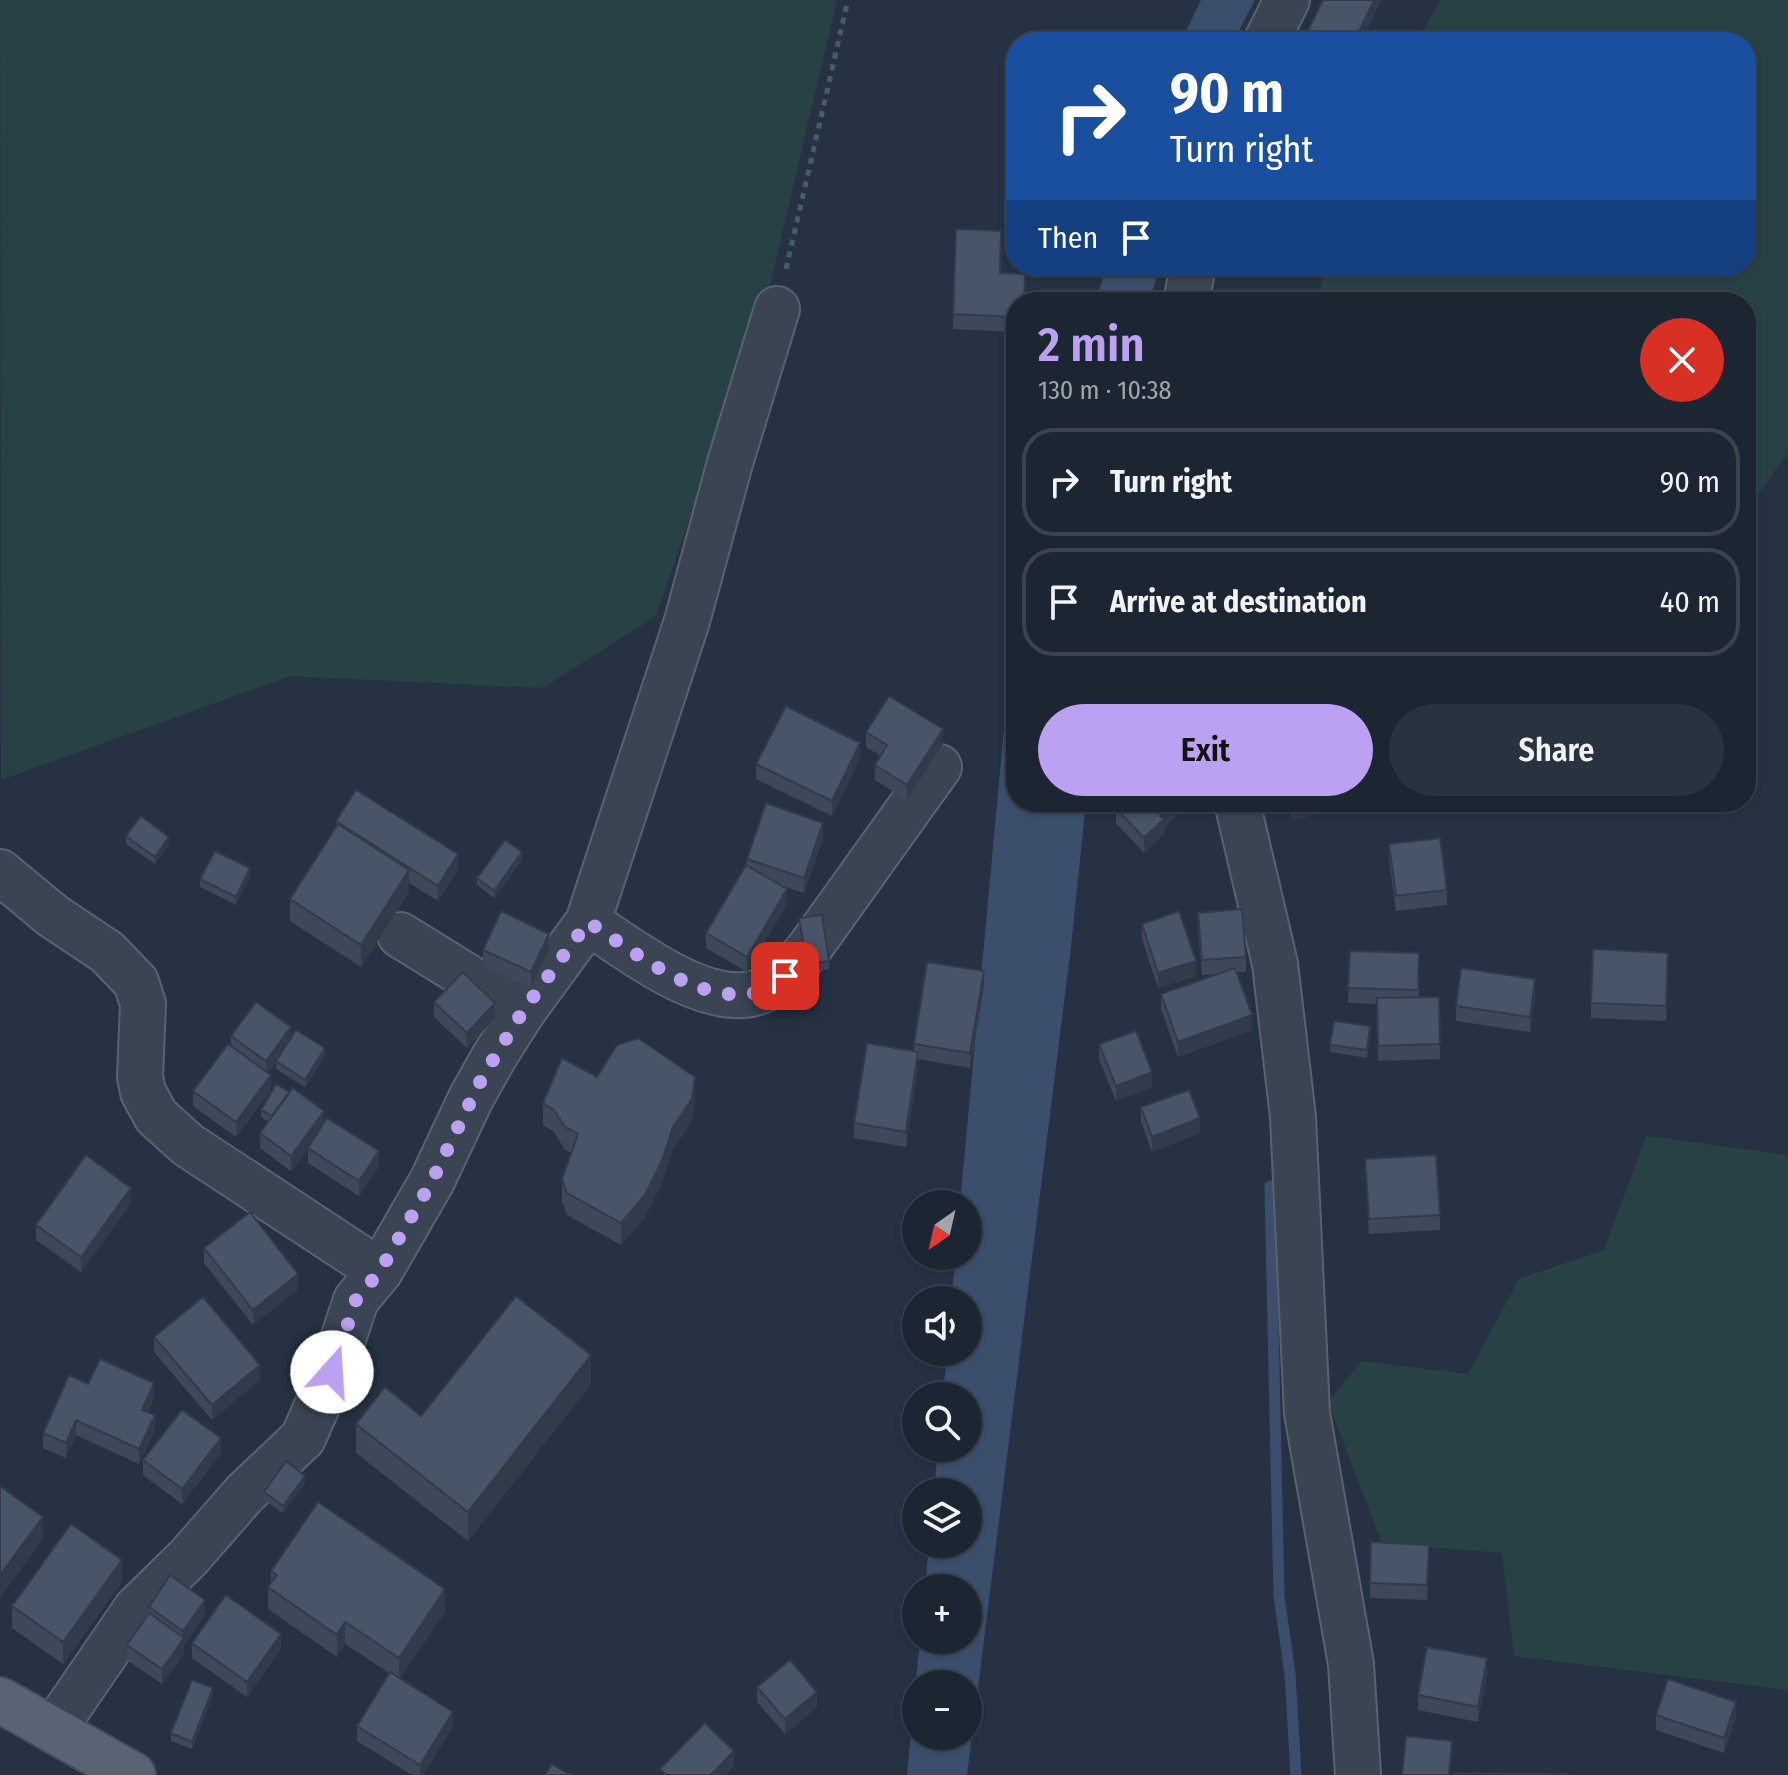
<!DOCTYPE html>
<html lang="en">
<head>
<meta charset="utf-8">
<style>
	:root { --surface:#1c2633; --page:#29323f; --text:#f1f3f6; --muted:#a0a5ac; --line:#3a434e; --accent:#bca0f2 }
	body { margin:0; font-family:"Fira Sans Condensed",sans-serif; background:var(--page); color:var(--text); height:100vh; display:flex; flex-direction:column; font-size:30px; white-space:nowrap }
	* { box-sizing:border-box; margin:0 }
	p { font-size:26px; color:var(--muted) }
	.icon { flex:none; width:44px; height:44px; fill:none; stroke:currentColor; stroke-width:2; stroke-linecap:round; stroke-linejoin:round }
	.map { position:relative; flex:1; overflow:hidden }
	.details { position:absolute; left:1006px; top:292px; width:750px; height:520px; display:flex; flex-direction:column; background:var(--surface); border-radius:32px; box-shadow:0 2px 6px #0004,0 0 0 2px var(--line) }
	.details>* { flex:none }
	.top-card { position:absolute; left:1006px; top:32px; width:750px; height:244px; border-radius:32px; box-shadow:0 2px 6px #0004,0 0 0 2px var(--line); background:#1a4fa0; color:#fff; overflow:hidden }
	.needle { width:52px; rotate:214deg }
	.tools { position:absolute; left:902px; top:1190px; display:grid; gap:16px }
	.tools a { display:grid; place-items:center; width:80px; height:80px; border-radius:50%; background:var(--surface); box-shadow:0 2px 6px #0004,0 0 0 2px var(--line); font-size:40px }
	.pin { position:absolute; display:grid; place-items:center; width:68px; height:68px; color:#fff; margin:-34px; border-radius:16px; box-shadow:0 4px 12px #0006 }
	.me { position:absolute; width:88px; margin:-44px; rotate:19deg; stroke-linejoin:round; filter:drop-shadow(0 0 6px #0008) }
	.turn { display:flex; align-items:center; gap:28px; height:168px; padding:0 32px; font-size:36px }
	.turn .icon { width:104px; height:104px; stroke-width:2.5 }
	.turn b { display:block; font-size:56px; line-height:68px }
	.then { display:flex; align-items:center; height:76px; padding:0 32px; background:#0003; gap:16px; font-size:30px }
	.round { display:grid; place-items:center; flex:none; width:84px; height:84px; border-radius:42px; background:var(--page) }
	.summary { display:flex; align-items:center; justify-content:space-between; height:136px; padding:0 32px }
	h1 { font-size:48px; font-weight:600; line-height:60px; color:var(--accent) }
	.action { display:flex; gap:16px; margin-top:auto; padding:16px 32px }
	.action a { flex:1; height:92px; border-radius:48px; background:var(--accent); color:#111; font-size:32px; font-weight:600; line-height:92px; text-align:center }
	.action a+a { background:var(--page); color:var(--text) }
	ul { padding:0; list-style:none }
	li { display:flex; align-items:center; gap:24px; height:108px; margin:0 16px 12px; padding:0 16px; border:4px solid var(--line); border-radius:32px }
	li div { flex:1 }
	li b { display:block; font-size:30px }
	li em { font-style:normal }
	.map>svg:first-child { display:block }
	.green { fill:#284145 }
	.water { fill:#3b4f6d; fill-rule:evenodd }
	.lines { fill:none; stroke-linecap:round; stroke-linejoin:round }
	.stream { stroke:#3b4f6d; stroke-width:11 }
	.minor-casing { stroke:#596270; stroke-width:48 }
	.major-casing { stroke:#444d5c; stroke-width:48 }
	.path { stroke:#465e61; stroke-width:5; stroke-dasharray:6 6; stroke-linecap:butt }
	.minor { stroke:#3a4453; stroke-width:44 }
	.major { stroke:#596373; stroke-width:44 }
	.wall { fill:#3e4859 }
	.shaded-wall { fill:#323b49 }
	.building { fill:#485468; stroke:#323b49; stroke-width:2 }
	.route { stroke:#bca0f2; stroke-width:14; stroke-dasharray:0 25.2 }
</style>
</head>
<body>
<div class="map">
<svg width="1788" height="1775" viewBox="0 0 1788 1775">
	<rect width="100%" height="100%" fill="#263244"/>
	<!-- green -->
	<g class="green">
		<path d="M0,0H837L771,281L656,616L543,688L290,676L1,780Z"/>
		<path d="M1440,0H1788V452L1746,512V302H1319L1325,266H1746V42H1417Z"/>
		<path d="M1646,1136L1788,1155V1690L1514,1656L1502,1553L1382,1543L1328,1402L1362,1361L1468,1374L1519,1279L1604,1250Z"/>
	</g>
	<!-- water -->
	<g class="water">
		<path d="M1201,0H1255L1233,42H1181Z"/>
		<path d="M1107,266H1160L1149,302H1095Z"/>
		<path d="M1016,599V802H1086L1071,947L967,1775H907L920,1640H968V1588H925L929,1544H968V1492H934L938,1448H968V1396H943L947,1352H968V1300H951L956,1256H968V1204H960ZM916,1684H968V1736H916Z"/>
	</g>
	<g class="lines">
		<!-- stream -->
		<path class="stream" d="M1270,1186L1279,1596L1290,1674L1296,1775"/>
		<!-- minor casing -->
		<g class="minor-casing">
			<g id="minor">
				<path d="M1266,42L1287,0"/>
				<path d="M1186,302L1193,266"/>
				<path d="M1237,802L1275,964L1293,1117L1307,1413L1351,1664L1358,1775"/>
				<path d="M0,872L53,916L107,952L136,982L143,1004L140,1077L143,1092L156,1116L188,1145L380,1271"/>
				<path d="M588,922C630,949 708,1012 761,991C781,983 794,966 808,950L939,767"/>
				<path d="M400,935L523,1011"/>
				<path d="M53,1730L136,1609L189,1557L245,1493L303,1438L332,1372L356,1300L380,1271L432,1181L471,1098L494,1057L523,1011L588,922L687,621L730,463L777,309"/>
			</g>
		</g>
		<!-- major casing -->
		<g class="major-casing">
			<path id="major" d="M0,1700L133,1775"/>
		</g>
		<!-- path -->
		<path class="path" d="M786,269L848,0"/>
		<!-- minor -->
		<use href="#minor" class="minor"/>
		<!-- major -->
		<use href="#major" class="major"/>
	</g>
	<!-- wall -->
	<g class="wall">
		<path d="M1323,0H1381L1361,42H1306V34Z"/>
		<path d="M1016,302V332L953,329V314Z"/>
		<path d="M866,732L943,744L907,800L875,780V765L881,756L866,747Z"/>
		<path d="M860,758L832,816L756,779V764Z"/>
		<path d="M1123,802H1191L1164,827V834L1144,853L1116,823V808Z"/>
		<path d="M1288,802H1341V808L1293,820Z"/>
		<path d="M336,821L458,869L438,901L409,883V892L361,967L290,921V899L336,826Z"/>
		<path d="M126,836L169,845L155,864L126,844Z"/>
		<path d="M823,838L804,893L780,885L787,904L747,972L706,948V933L746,865L747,859Z"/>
		<path d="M1389,844L1447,890V905L1396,911L1389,859Z"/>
		<path d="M522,860L494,898L477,885V878Z"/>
		<path d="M250,876L236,905L200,887V879Z"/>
		<path d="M1198,913L1246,957V972H1237L1252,1030L1178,1057L1161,1009V994L1218,974L1202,975L1198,928Z"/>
		<path d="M799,918L829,961V969L807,972L799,926Z"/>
		<path d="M1142,924L1196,976L1158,988L1142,939Z"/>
		<path d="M549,949L531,987L483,965V950Z"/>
		<path d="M1350,951L1419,953V997H1439L1440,1059L1378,1061L1377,1004L1348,1003Z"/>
		<path d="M1668,968L1666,1021L1591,1018V1003Z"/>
		<path d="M984,986L970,1068L918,1059V1067L906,1147L854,1138V1123L914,1051V1044Z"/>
		<path d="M1535,994L1530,1032L1456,1021V1006Z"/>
		<path d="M434,1002L495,1018L467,1048L434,1017Z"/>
		<path d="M1370,1034L1367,1058L1330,1052V1045Z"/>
		<path d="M231,1036L291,1038L325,1056L305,1087L276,1069V1062L268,1073L271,1090L236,1137L193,1106V1091L231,1046Z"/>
		<path d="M1099,1044L1152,1087L1116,1101L1099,1059Z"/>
		<path d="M597,1077L695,1099L692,1121L673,1149L662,1183L645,1217L621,1245L567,1215L562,1201V1179L572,1153L565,1150L554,1132L543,1125V1103Z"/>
		<path d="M1141,1107L1200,1133L1152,1152L1141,1122Z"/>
		<path d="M261,1110L324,1122L379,1166L359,1196L308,1163V1148L310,1146L291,1171L260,1148V1133L268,1122L261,1117Z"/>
		<path d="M1365,1159L1440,1215V1230L1369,1234Z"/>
		<path d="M131,1203L81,1272L36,1240V1225Z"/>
		<path d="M204,1248L298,1289L253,1325L204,1263Z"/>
		<path d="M154,1337L260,1380L212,1420L154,1352Z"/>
		<path d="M88,1384L154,1398L148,1412L155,1430L139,1464L76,1435L66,1458L43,1448V1433Z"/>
		<path d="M591,1384L468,1541L356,1453V1424L421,1416Z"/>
		<path d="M221,1453L182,1504L143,1475V1460Z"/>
		<path d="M305,1483L283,1513L264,1500V1492Z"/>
		<path d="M1371,1542L1429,1560L1427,1600L1370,1598Z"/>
		<path d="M271,1571L445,1612L400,1678L453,1727L423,1775H412L357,1741V1726L389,1673L345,1644L337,1657L268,1609V1587L271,1584Z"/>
		<path d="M122,1582L63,1664L12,1628V1606Z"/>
		<path d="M149,1607L205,1615L184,1645V1653L162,1684L127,1660V1645L149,1614Z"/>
		<path d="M192,1643L281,1649L247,1697L192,1658Z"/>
		<path d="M1487,1673L1478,1722L1418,1710V1695Z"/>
		<path d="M757,1687L817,1707L785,1734L757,1702Z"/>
		<path d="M213,1695L192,1749L171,1741V1733Z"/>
		<path d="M1656,1715L1736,1717L1724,1753L1656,1730Z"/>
	</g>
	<!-- shaded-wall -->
	<g class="shaded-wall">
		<path d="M1374,0H1381L1361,42H1354Z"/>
		<path d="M943,729V744L907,800V785Z"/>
		<path d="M860,743V758L832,816V801Z"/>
		<path d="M1175,802H1191L1164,827V834L1144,853V838L1160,816Z"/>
		<path d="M1306,802H1341V808L1293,820V805Z"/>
		<path d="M823,823V838L804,893V878Z"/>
		<path d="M169,837V845L155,864V857Z"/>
		<path d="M522,852V860L494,898V891Z"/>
		<path d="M458,854V869L438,901V886Z"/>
		<path d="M250,868V876L236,905V897Z"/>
		<path d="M409,870V892L361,967V945Z"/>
		<path d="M787,889V904L747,972V957Z"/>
		<path d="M549,934V949L531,987V972Z"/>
		<path d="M1196,961V976L1158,988V973Z"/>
		<path d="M984,971V986L970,1068V1053Z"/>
		<path d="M1535,979V994L1530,1032V1017Z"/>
		<path d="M495,1003V1018L467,1048V1033Z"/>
		<path d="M1252,1015V1030L1178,1057V1042Z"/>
		<path d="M291,1027V1042L266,1076V1061Z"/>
		<path d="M325,1048V1056L305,1087V1080Z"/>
		<path d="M918,1052V1067L906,1147V1132Z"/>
		<path d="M1152,1072V1087L1116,1101V1086Z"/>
		<path d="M271,1075V1090L236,1137V1122Z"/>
		<path d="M695,1077V1099L692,1121L673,1149L662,1183L645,1217L621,1245V1223L673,1127Z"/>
		<path d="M324,1111V1126L291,1171V1156Z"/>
		<path d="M1200,1118V1133L1152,1152V1137Z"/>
		<path d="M379,1151V1166L359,1196V1181Z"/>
		<path d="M131,1188V1203L81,1272V1257Z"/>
		<path d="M298,1274V1289L253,1325V1310Z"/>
		<path d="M591,1355V1384L468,1541V1512Z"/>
		<path d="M260,1365V1380L212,1420V1405Z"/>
		<path d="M154,1383V1398L142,1425V1410Z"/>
		<path d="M155,1415V1430L139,1464V1449Z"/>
		<path d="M76,1420V1435L66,1458V1443Z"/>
		<path d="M221,1438V1453L182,1504V1489Z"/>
		<path d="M305,1476V1483L283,1513V1506Z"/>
		<path d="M43,1517V1539L0,1598V1575Z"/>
		<path d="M122,1560V1582L63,1664V1642Z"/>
		<path d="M445,1589V1612L399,1680V1658Z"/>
		<path d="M205,1600V1615L184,1645V1653L162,1684V1669L183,1639V1631Z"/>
		<path d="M345,1622V1644L337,1657V1635Z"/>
		<path d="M281,1634V1649L247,1697V1682Z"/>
		<path d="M1487,1658V1673L1478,1722V1707Z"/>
		<path d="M213,1688V1695L192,1749V1742Z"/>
		<path d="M817,1692V1707L785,1734V1719Z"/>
		<path d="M1736,1702V1717L1724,1753V1738Z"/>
		<path d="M453,1712V1727L423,1775H420V1765Z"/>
		<path d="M734,1751V1766L725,1775H711Z"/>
	</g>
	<!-- building -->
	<g class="building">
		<path d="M1323,0H1374L1354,42H1322L1306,34Z"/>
		<path d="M956,229L1001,231L1000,273L1025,274L1024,302H1016V317L953,314Z"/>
		<path d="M889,696L943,729L907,785L875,765L887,745L866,732Z"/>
		<path d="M786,706L860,743L832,801L756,764Z"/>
		<path d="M356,790L458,854L438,886L336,821Z"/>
		<path d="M1123,802H1175L1160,816L1164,819L1144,838L1116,808Z"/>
		<path d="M1292,802H1306L1293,805Z"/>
		<path d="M766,803L823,823L804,878L747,859Z"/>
		<path d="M141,816L169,837L155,857L126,836Z"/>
		<path d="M338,824L409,870L361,945L290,899Z"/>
		<path d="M1440,838L1447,890L1396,896L1389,844Z"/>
		<path d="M505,840L522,852L494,891L477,878Z"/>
		<path d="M215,851L250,868L236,897L200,879Z"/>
		<path d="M746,865L787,889L747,957L706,933Z"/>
		<path d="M1242,909L1246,957L1202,960L1198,913Z"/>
		<path d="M501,911L549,934L531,972L483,950Z"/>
		<path d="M1179,911L1196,961L1158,973L1142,924Z"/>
		<path d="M822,915L829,961L807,965L799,918Z"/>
		<path d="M1593,949L1668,953L1666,1006L1591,1003Z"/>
		<path d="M1350,951L1419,953L1418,990L1348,988Z"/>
		<path d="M927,962L984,971L970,1053L914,1044Z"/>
		<path d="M1235,968L1252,1015L1178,1042L1161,994Z"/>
		<path d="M1461,968L1535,979L1530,1017L1456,1006Z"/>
		<path d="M463,972L495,1003L467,1033L434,1002Z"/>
		<path d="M1439,997L1440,1044L1378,1046L1377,998Z"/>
		<path d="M256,1002L291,1027L266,1061L231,1036Z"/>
		<path d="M1334,1021L1370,1026L1367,1050L1330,1045Z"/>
		<path d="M296,1030L325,1048L305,1080L276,1061Z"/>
		<path d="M1136,1031L1152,1072L1116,1086L1099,1044Z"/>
		<path d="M638,1038L695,1077L692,1099L673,1127L662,1161L645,1195L621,1223L567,1193L562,1179L578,1134L565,1127L554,1110L543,1103L562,1058L597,1077L617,1045Z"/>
		<path d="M867,1043L918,1052L906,1132L854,1123Z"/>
		<path d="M228,1044L271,1075L236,1122L193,1091Z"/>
		<path d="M276,1084L289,1092L272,1116L261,1110Z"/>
		<path d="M293,1088L324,1111L291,1156L260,1133Z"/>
		<path d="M1189,1090L1200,1118L1152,1137L1141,1107Z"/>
		<path d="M327,1118L379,1151L359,1181L308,1148Z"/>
		<path d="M86,1155L131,1188L81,1257L36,1225Z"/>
		<path d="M1436,1155L1440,1215L1369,1219L1365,1159Z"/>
		<path d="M250,1212L298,1274L253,1310L204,1248Z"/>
		<path d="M516,1296L591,1355L468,1512L356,1424L385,1387L421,1416Z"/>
		<path d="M203,1297L260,1365L212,1405L154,1337Z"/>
		<path d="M100,1359L154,1383L142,1410L155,1415L139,1449L76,1420L66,1443L43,1433L69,1375L88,1384Z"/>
		<path d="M182,1410L221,1438L182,1489L143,1460Z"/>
		<path d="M286,1461L305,1476L283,1506L264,1492Z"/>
		<path d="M0,1486L43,1517L0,1575Z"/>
		<path d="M318,1502L445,1589L399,1658L345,1622L337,1635L268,1587L277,1575L271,1571Z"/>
		<path d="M71,1524L122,1560L63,1642L12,1606Z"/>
		<path d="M1371,1542L1429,1545L1427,1585L1370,1583Z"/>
		<path d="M170,1575L205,1600L183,1631L149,1607Z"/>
		<path d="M226,1595L281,1634L247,1682L192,1643Z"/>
		<path d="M149,1613L184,1638L162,1669L127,1645Z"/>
		<path d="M1427,1647L1487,1658L1478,1707L1418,1695Z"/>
		<path d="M790,1660L817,1692L785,1719L757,1687Z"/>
		<path d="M390,1672L453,1712L420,1765L357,1726Z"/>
		<path d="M1668,1679L1736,1702L1724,1738L1656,1715Z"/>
		<path d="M192,1680L213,1688L192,1742L171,1733Z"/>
		<path d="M705,1723L734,1751L711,1775H666L660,1769Z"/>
		<path d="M1406,1736L1452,1741L1449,1775H1402Z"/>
		<path d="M552,1764L570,1775H545Z"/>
		<path d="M1455,1773L1568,1774V1775H1455Z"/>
	</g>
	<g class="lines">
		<!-- route -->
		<path class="route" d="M332,1372L356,1300L380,1271L432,1181L482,1078L523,1011L588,922C634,951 700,1007 758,992C767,989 777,981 785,976"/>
	</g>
</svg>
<div class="tools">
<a><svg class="needle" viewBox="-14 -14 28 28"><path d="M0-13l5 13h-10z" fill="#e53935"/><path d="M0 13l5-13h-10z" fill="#a0a5ac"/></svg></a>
<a><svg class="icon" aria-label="sound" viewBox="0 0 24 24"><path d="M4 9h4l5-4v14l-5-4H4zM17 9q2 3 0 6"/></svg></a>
<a><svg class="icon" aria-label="search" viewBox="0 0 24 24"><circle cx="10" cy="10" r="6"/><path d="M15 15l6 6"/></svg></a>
<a><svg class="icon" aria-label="layers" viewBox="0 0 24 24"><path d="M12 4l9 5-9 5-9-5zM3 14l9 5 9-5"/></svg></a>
<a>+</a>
<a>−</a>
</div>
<div class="pin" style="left:785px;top:976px;background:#d93025"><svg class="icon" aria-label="arrive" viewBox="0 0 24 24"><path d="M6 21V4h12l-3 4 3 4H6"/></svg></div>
<svg class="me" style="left:332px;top:1372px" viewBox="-20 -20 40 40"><circle r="19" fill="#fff"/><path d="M0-13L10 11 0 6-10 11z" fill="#bca0f2"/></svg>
<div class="top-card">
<div class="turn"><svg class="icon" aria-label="right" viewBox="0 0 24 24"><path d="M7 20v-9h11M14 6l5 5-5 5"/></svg><div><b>90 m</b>Turn right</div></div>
<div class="then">Then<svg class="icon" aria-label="arrive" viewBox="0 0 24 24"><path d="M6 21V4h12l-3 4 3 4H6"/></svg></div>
</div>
<section class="details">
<div class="summary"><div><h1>2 min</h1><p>130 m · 10:38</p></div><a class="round" style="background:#d93025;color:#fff"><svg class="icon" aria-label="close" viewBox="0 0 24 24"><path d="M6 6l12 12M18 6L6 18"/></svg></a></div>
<ul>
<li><svg class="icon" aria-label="right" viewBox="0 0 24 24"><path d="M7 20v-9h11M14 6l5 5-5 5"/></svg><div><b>Turn right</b></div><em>90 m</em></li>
<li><svg class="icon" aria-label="arrive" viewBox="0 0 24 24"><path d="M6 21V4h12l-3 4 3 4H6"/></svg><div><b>Arrive at destination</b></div><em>40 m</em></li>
</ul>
<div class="action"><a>Exit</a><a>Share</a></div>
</section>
</div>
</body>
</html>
